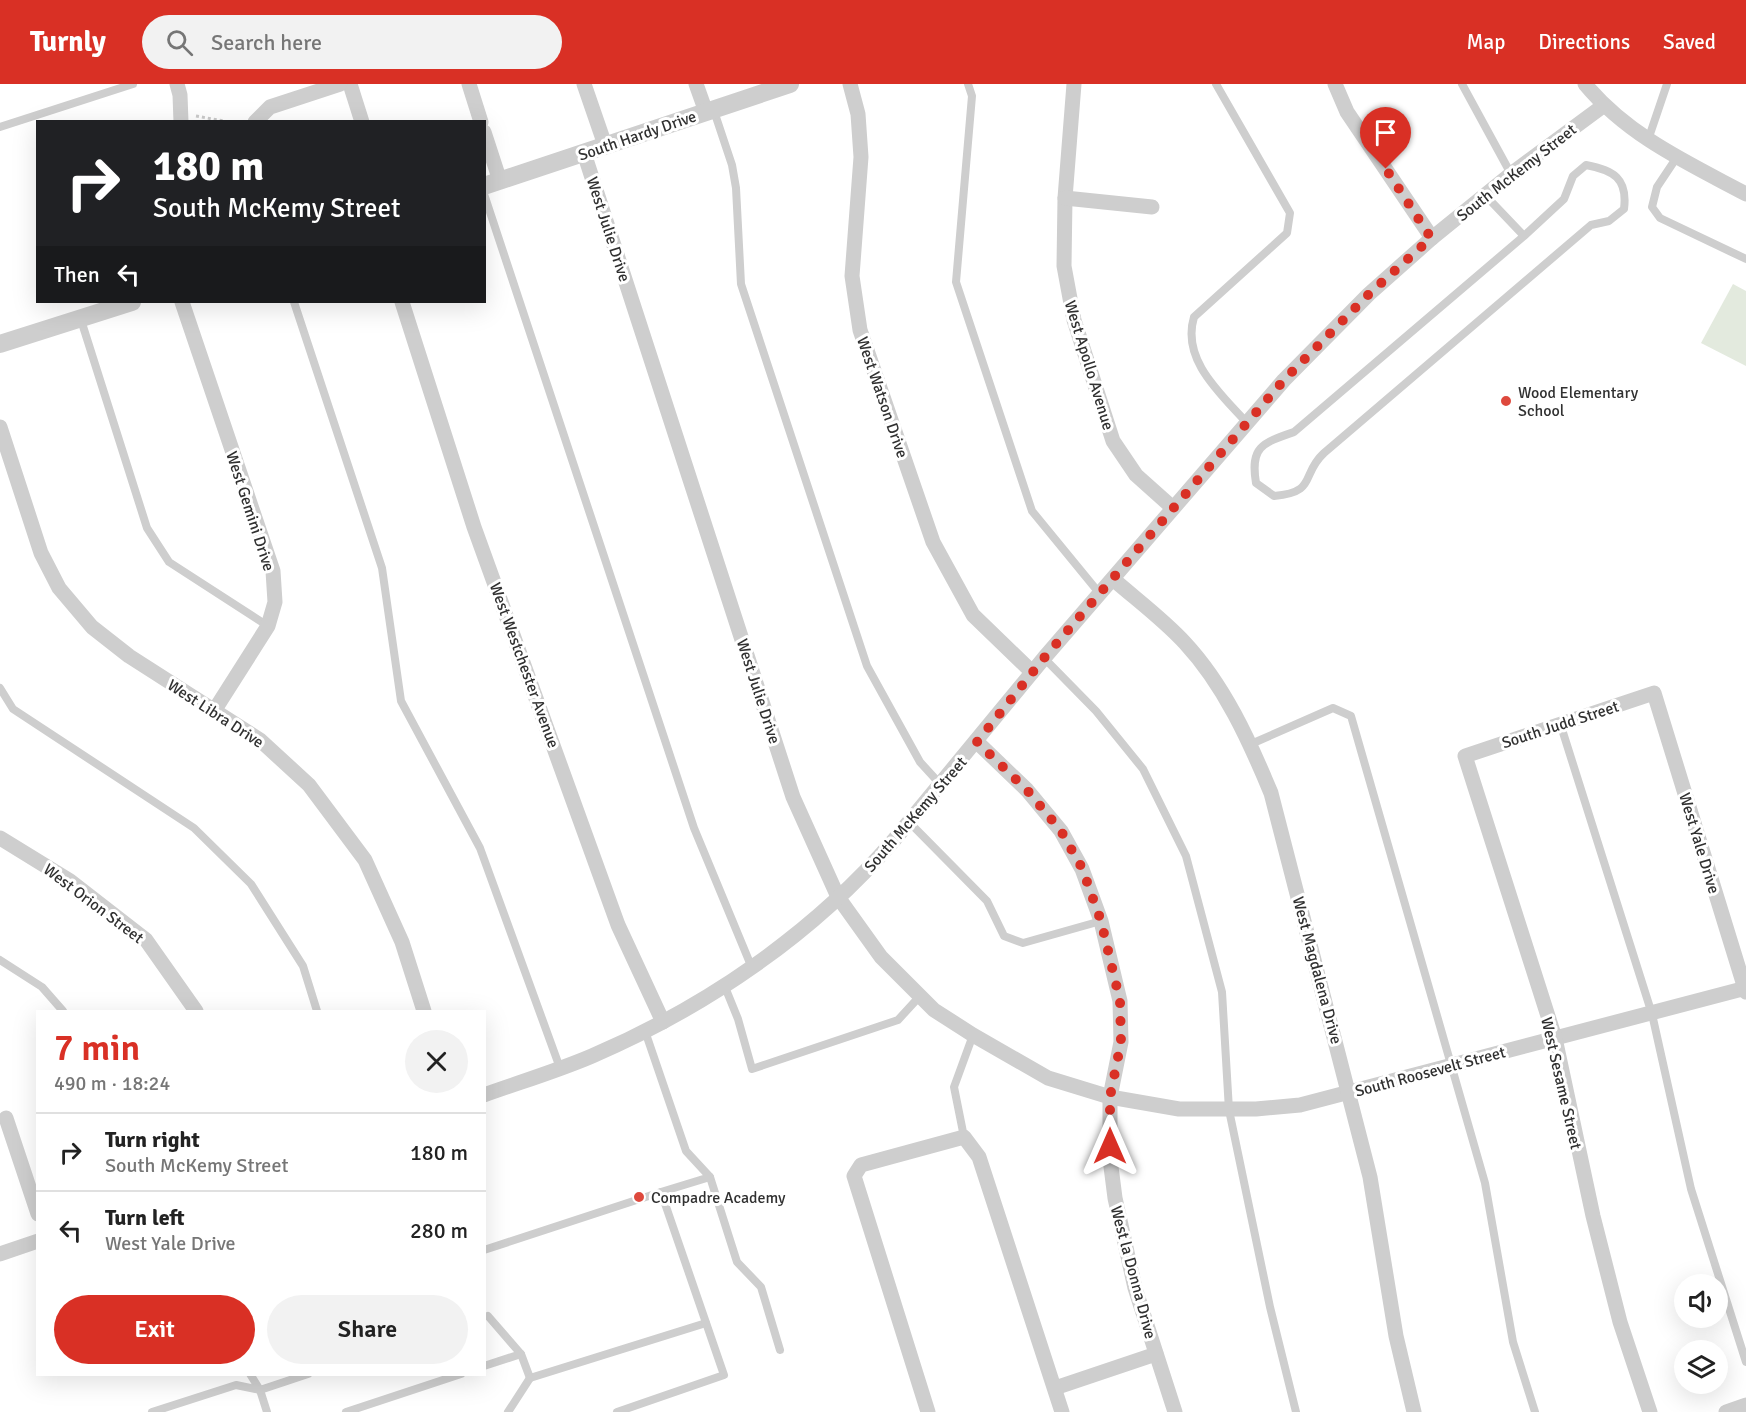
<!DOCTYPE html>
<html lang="en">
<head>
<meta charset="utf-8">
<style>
	:root { --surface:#fff; --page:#f2f2f2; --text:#222; --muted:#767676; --line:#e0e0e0; --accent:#d93025 }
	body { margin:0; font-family:Signika,sans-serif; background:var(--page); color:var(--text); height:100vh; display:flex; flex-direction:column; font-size:22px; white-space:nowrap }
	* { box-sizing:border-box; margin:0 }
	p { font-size:20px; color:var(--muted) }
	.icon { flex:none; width:33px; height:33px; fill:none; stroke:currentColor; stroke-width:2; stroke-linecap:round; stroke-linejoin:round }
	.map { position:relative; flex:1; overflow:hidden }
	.panel { position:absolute; left:36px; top:926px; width:450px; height:366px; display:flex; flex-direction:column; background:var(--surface); border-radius:0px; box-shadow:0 6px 24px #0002 }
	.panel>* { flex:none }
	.banner { position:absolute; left:36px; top:36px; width:450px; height:183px; border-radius:0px; box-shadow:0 6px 24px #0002; background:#202124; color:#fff; overflow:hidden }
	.controls { position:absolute; left:1674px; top:1190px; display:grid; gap:12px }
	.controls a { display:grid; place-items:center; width:54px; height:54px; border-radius:50%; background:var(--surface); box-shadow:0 6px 24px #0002; font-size:30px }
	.pin { position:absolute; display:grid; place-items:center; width:51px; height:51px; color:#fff; margin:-62px -26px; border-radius:50% 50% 50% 0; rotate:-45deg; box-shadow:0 0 6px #0007 }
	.pin .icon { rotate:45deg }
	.me { position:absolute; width:66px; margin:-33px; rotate:0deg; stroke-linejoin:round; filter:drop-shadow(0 0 4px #0008) }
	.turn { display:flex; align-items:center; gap:21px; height:126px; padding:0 18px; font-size:27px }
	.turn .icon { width:78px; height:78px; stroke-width:2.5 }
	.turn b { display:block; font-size:42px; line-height:51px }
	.then { display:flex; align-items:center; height:57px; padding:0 18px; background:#0003; gap:12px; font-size:22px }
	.round { display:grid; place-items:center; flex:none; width:63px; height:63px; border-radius:32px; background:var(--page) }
	.headline { display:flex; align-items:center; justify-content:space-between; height:102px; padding:0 18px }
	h1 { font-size:36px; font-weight:600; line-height:45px; color:var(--accent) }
	.primary-button { display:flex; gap:12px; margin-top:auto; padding:12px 18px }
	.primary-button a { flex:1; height:69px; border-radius:36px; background:var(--accent); color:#fff; font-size:24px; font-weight:600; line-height:69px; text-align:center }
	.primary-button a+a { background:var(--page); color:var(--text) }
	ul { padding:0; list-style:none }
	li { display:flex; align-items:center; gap:18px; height:78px; padding:0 18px; border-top:2px solid var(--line) }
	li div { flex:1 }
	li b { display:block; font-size:22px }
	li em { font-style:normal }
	header { display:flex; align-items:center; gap:36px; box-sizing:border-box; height:84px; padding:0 30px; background:var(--accent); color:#fff }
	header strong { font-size:28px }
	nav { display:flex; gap:33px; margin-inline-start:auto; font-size:21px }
	.search { width:420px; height:54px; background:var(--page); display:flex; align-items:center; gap:15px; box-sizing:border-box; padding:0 21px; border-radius:33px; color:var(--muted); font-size:22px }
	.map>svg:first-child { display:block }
	.green { fill:#e3eade }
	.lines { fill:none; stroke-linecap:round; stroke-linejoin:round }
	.path { stroke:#cbcbcb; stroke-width:3; stroke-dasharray:3 3; stroke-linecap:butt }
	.service { stroke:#cecece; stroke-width:8 }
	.minor { stroke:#cecece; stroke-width:15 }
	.tertiary { stroke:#cecece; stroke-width:18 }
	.route { stroke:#d93025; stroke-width:10; stroke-dasharray:0 18 }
	.poi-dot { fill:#de493d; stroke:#fff; stroke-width:2 }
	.labels { text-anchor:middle; stroke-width:6; stroke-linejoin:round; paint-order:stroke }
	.street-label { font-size:16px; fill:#313131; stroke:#fff }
	.poi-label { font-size:16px; fill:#313131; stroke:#fff; text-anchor:start }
</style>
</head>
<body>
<header>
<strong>Turnly</strong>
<div class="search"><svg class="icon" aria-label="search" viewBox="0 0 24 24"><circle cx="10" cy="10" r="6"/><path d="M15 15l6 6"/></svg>Search here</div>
<nav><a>Map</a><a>Directions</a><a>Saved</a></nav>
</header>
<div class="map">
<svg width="1746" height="1328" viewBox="0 0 1746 1328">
	<rect width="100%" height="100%" fill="#fff"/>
	<!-- green -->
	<path class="green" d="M1733,200L1746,207V282L1701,259Z"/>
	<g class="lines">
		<!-- path -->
		<path class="path" d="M196,32L229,38"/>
		<!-- service -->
		<g class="service">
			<path d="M968,0L972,12L956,198L1032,427L1100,510"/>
			<path d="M1216,0L1290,129L1287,149L1194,233C1181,276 1221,310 1247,339"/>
			<path d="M1462,0L1511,90"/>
			<path d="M714,27L732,81L736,104L741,200L867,582L920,678L941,701"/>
			<path d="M0,43L133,0"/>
			<path d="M1648,56L1667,0"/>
			<path d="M1677,73L1657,103L1652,123L1660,134L1746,175"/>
			<path d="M484,110L694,744L752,884"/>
			<path d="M1485,111L1524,152L1294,348C1262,359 1250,363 1256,399L1274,412C1318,408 1300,391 1324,369L1591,141L1609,137L1624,125C1628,94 1613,86 1586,81L1573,92L1564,115L1524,152"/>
			<path d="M294,218L382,484L401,617L480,764L560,984"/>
			<path d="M81,236L147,444L169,478L268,542"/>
			<path d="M1044,574L1096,627L1143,685L1186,772L1222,908L1229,1026L1270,1223L1296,1328"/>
			<path d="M0,604L13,625L194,744L251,800L303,882L317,927"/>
			<path d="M1560,639L1652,930L1691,1105L1746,1278"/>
			<path d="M1251,660L1333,624L1351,632L1485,1099L1513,1258L1535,1328"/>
			<path d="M909,738L987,817L1004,852L1023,859L1101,837"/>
			<path d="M0,876L42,903L63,927"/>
			<path d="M725,903L738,935L752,985L898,936L920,912"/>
			<path d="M964,1053L954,1003L973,951"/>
			<path d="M710,1093L737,1178L761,1203L780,1266"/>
			<path d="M484,1166L661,1108"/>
			<path d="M488,1232L521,1270L530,1294L706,1239"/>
			<path d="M484,1282L521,1270"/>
			<path d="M250,1290L260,1306L267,1328"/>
			<path d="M152,1328L236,1301L260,1306L308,1290"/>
			<path d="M346,1328L461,1290"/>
			<path d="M508,1328L530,1294"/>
			<path d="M617,1328L724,1291L661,1108L710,1093L686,1067L645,947"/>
		</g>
		<!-- minor -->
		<g class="minor">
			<path d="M177,0L180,11L181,38"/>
			<path d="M350,0L362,38"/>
			<path d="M469,0L481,38"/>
			<path d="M584,0L605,61"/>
			<path d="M696,0L706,28"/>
			<path d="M850,0L858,30L861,73L852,192L860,246L933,458L973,531L1032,588"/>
			<path d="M1074,0L1065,114L1064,182L1074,236L1113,357L1136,391L1173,424"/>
			<path d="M1335,0L1347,28L1432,154"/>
			<path d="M1585,0C1628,52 1688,79 1746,110"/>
			<path d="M255,38L270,23L340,0"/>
			<path d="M484,48L500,97"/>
			<path d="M584,69L793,713L838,813L881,873L934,926L973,951L1048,994L1110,1013L1179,1025H1256L1300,1021L1746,904"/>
			<path d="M1065,114L1152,123"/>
			<path d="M182,218L273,487L275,518L268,542L214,627"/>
			<path d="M402,218L474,443L618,841L663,938"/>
			<path d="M0,343L41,469L59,504L92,543L129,572L260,656L309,701L365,776L402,858L424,927"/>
			<path d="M1113,495C1137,516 1164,536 1185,559C1224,601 1249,656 1271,709L1370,1093L1396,1252L1414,1328"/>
			<path d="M977,658L1027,706L1061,747L1082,785L1101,837L1120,917L1121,958L1110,1013V1075L1115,1114L1135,1204L1175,1328"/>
			<path d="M0,754L70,797L146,856L196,927"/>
			<path d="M484,1011C520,998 557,987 592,972C706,923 813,850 894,756L1044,574L1284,296L1369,210L1432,154L1511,90L1603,22"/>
			<path d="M6,1034L38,1130"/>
			<path d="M0,1170L38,1157"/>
			<path d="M1055,1304L1156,1270"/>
			<path d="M928,1328L854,1092L861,1081L964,1053L979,1073L1062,1328"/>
			<path d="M1650,1328L1620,1238L1593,1132L1555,954L1465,672L1654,609L1746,908"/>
			<path d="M1726,1328L1746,1321"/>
		</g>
		<!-- tertiary -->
		<g class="tertiary">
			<path d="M484,102L790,0"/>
			<path d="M0,260L132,218"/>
		</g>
	</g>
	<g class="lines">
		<!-- route -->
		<path class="route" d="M1110,1062V1013L1121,958L1120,917L1101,837L1082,784L1061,747L1027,706L977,658L1044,574L1284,296L1369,210L1431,154L1386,85"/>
	</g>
	<!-- markers -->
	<g class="poi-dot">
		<circle cx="1506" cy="317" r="6"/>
		<circle cx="639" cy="1113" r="6"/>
	</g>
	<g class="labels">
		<!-- street labels -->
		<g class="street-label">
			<text transform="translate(637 51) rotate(-19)" y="6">South Hardy Drive</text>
			<text transform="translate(1516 88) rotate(-38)" y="6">South McKemy Street</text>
			<text transform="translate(609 145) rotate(72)" y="6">West Julie Drive</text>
			<text transform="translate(1090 281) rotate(73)" y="6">West Apollo Avenue</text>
			<text transform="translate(883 313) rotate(71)" y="6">West Watson Drive</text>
			<text transform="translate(251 427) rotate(72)" y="6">West Gemini Drive</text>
			<text transform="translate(525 581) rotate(70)" y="6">West Westchester Avenue</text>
			<text transform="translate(759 607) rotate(72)" y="6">West Julie Drive</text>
			<text transform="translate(216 629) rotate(33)" y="6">West Libra Drive</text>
			<text transform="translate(1560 640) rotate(-18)" y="6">South Judd Street</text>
			<text transform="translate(915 730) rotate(-49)" y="6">South McKemy Street</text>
			<text transform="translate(1700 759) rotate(73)" y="6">West Yale Drive</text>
			<text transform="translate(94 819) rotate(37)" y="6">West Orion Street</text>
			<text transform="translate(1318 886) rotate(75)" y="6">West Magdalena Drive</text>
			<text transform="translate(1430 987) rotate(-15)" y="6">South Roosevelt Street</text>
			<text transform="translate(1562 999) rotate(77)" y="6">West Sesame Street</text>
			<text transform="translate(1134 1188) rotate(75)" y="6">West la Donna Drive</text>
		</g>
		<!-- poi labels -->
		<g class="poi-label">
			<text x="1518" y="314">Wood Elementary<tspan x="1518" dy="18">School</tspan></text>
			<text x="651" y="1119">Compadre Academy</text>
		</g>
	</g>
</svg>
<div class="controls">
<a><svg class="icon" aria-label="sound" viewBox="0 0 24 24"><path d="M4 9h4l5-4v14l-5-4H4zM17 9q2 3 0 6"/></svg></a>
<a><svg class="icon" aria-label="layers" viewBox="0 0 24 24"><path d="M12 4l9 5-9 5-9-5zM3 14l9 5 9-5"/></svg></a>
</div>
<div class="pin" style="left:1386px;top:85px;background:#d93025"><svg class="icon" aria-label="arrive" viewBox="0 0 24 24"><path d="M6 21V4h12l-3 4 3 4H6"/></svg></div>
<svg class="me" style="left:1110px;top:1062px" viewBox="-20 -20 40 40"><path d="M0-17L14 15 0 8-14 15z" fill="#d93025" stroke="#fff" stroke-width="4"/></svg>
<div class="banner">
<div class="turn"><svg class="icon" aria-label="right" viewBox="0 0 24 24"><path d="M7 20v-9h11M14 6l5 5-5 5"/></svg><div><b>180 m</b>South McKemy Street</div></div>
<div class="then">Then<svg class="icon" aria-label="left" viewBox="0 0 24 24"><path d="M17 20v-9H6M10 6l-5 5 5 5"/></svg></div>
</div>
<section class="panel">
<div class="headline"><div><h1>7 min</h1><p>490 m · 18:24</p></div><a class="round"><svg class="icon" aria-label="close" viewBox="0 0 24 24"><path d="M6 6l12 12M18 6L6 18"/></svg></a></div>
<ul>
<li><svg class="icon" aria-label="right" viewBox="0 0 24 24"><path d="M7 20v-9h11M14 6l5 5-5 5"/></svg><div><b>Turn right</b><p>South McKemy Street</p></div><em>180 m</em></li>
<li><svg class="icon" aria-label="left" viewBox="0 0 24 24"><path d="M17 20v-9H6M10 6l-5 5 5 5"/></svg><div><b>Turn left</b><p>West Yale Drive</p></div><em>280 m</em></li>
</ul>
<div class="primary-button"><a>Exit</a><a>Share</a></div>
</section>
</div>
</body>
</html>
